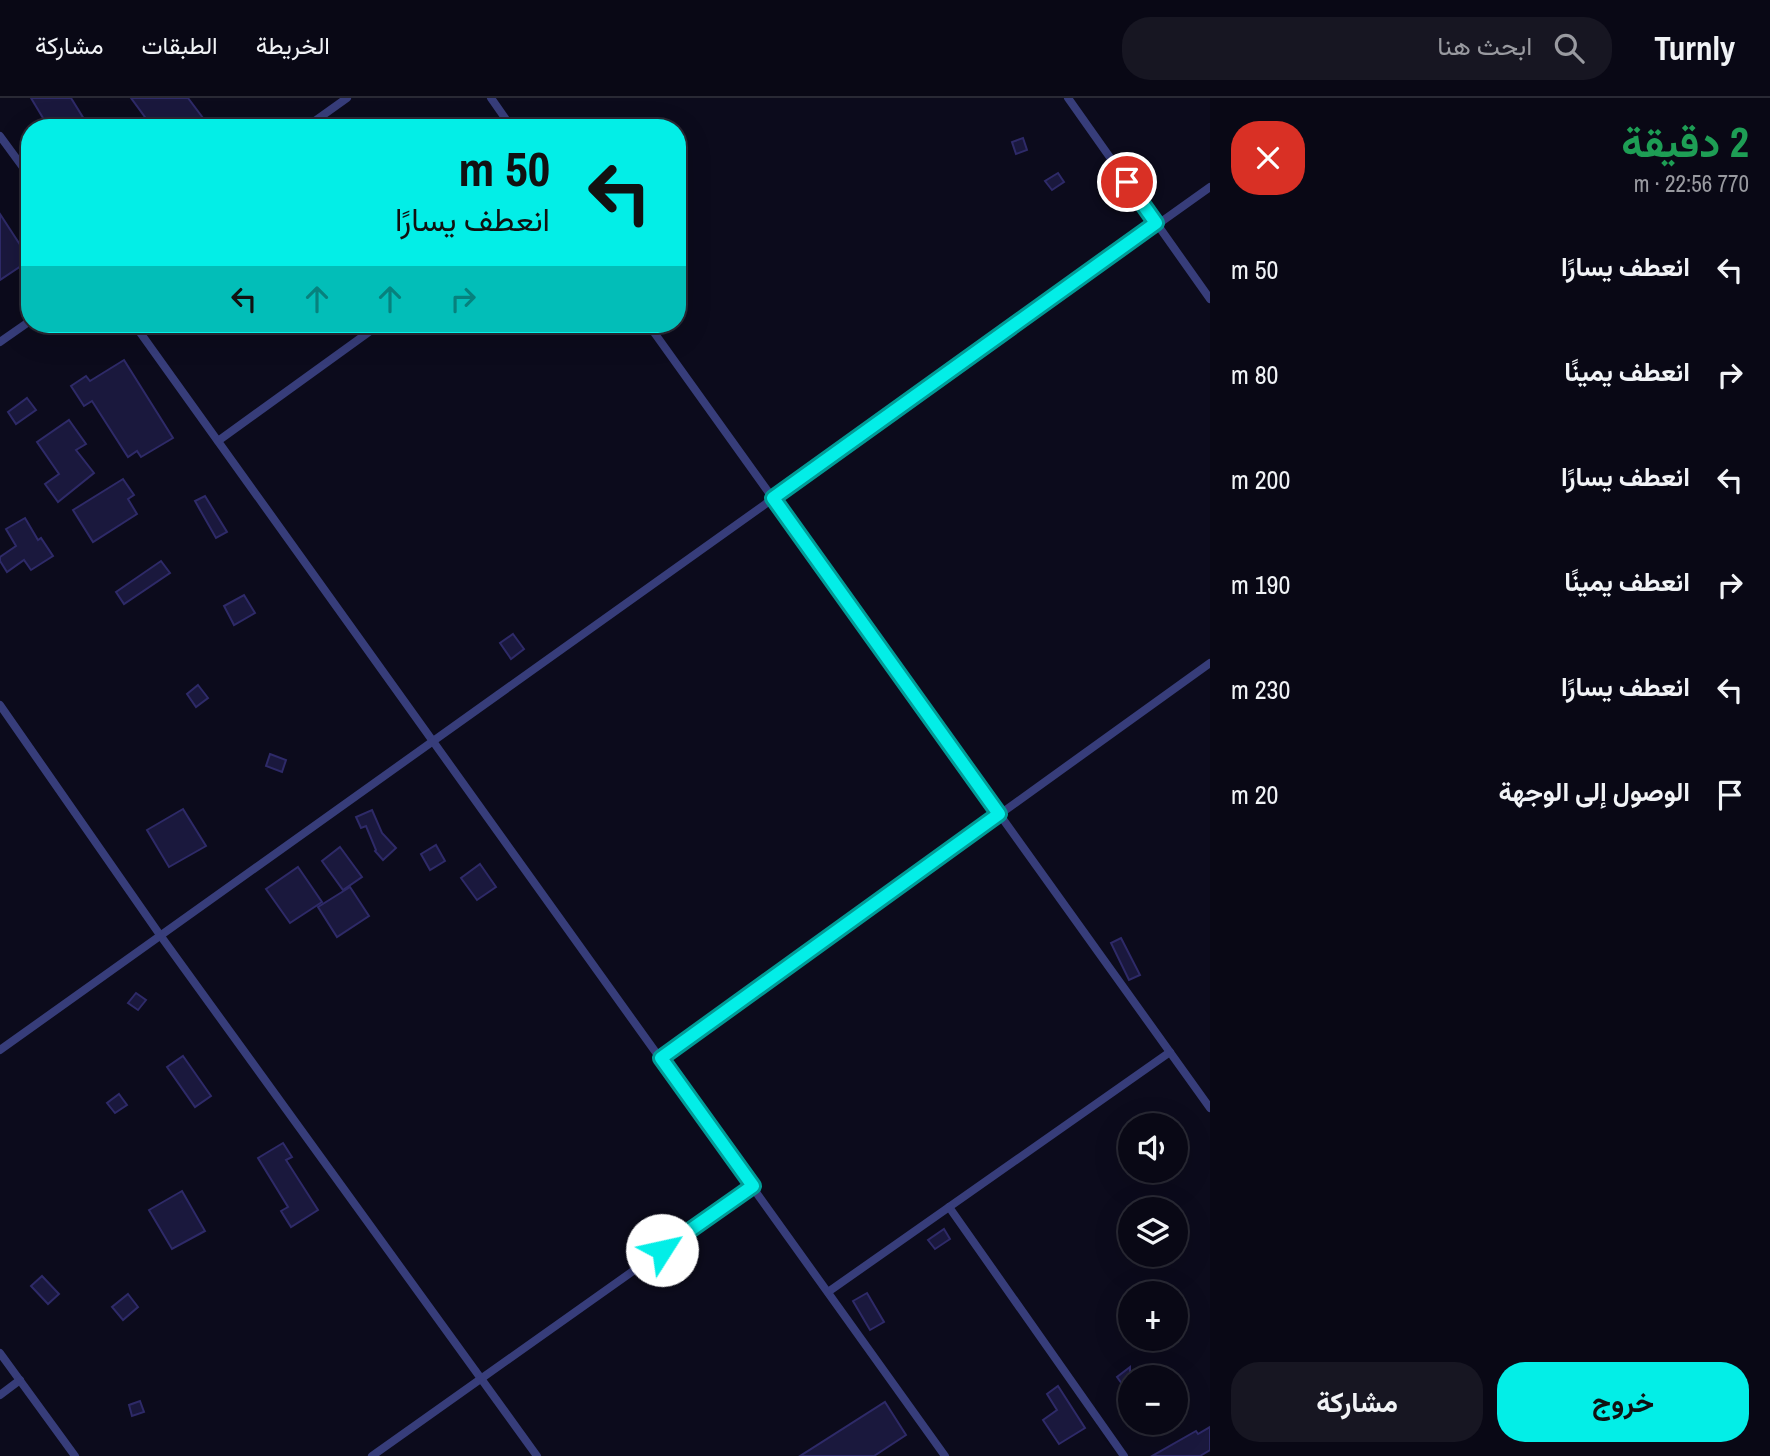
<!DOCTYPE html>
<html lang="ar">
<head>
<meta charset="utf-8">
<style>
	:root { --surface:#090815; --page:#171622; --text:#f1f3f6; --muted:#999aa0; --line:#292934; --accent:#03eee7 }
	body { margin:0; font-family:"Archivo Narrow",Vazirmatn,sans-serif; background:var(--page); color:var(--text); direction:rtl; height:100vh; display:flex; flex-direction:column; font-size:26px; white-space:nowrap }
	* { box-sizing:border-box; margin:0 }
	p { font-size:23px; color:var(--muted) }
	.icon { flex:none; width:38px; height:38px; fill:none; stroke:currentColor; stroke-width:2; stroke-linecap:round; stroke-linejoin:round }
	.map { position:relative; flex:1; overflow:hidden; direction:ltr }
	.details { display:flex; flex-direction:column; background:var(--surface); width:560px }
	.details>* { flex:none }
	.top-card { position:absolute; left:21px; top:21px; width:665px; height:214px; border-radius:28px; box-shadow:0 7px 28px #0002,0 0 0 2px var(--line); direction:rtl; background:#03eee7; color:#111; overflow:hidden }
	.fabs { position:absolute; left:1118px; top:1015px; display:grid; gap:14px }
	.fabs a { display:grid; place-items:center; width:70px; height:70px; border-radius:50%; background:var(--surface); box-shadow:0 7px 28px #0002,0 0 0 2px var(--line); font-size:35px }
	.pin { position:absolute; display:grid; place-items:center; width:60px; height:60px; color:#fff; margin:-30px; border:4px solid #fff; border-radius:50%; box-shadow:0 2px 7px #0007 }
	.me { position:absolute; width:77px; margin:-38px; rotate:55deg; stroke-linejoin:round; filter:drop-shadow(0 0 5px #0008) }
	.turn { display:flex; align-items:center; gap:24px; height:147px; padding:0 21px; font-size:32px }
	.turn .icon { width:91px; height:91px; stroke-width:2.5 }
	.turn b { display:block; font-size:49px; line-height:60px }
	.lanes { display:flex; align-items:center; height:66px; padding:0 21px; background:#0003; justify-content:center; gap:35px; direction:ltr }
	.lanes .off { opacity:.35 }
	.round { display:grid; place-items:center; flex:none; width:74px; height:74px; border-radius:28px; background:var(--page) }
	.headline { display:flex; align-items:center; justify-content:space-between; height:119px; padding:0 21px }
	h1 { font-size:42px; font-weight:700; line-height:52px; color:#1e9e55 }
	.button { display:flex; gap:14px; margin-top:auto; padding:14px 21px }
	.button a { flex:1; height:80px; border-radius:28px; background:var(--accent); color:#111; font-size:28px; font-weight:700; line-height:80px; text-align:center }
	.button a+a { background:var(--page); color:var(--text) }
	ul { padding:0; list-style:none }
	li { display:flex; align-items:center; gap:21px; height:105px; padding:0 21px }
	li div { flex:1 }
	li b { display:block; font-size:26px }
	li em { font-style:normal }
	header { display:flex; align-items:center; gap:42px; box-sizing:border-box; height:98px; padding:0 35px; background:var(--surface); border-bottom:2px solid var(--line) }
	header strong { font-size:33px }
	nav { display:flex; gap:38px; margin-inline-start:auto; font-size:24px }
	.search { width:490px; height:63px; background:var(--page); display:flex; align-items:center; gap:18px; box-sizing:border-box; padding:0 24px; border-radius:28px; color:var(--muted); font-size:26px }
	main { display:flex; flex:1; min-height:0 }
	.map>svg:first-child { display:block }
	.building { fill:#1a183d; stroke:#2e2a68; stroke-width:2 }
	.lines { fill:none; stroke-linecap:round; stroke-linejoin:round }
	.service { stroke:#373d7a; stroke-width:8 }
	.route-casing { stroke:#029b96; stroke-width:18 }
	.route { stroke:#03eee7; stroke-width:12 }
</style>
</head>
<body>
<header>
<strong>Turnly</strong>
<div class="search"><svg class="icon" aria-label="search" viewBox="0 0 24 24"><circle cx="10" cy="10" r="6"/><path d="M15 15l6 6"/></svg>ابحث هنا</div>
<nav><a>الخريطة</a><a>الطبقات</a><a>مشاركة</a></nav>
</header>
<main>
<section class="details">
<div class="headline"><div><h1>2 دقيقة</h1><p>770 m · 22:56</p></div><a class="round" style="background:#d93025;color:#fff"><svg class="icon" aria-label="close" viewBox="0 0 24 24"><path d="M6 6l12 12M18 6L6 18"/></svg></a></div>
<ul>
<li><svg class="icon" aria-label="left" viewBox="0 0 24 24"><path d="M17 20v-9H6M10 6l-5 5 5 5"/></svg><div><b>انعطف يسارًا</b></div><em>50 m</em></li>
<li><svg class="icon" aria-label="right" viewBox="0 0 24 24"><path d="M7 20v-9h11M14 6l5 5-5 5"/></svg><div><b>انعطف يمينًا</b></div><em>80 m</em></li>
<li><svg class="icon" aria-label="left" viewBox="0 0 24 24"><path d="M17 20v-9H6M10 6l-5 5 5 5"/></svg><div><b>انعطف يسارًا</b></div><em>200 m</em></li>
<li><svg class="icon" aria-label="right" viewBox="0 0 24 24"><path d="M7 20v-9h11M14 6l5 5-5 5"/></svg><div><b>انعطف يمينًا</b></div><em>190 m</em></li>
<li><svg class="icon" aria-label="left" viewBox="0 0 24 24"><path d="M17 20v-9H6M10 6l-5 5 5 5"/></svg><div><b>انعطف يسارًا</b></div><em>230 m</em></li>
<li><svg class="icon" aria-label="arrive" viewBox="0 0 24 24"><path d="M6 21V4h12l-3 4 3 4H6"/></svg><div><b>الوصول إلى الوجهة</b></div><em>20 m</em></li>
</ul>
<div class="button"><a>خروج</a><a>مشاركة</a></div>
</section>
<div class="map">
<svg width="1210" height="1358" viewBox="0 0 1210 1358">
	<rect width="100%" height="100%" fill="#0c0b1c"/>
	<!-- building -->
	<g class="building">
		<path d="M31,0H71L84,21L69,30H49Z"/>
		<path d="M131,0H188L206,24L197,30H153Z"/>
		<path d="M1023,40L1027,52L1016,56L1012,44Z"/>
		<path d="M1058,75L1064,84L1052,92L1045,83Z"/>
		<path d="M0,116L30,162L0,182Z"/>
		<path d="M124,262L173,340L141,359L137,353L128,359L92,303L84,308L71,288L86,278L90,283Z"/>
		<path d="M27,300L36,312L16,326L8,314Z"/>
		<path d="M69,322L86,346L76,352L94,375L58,404L45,386L59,376L37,344Z"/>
		<path d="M123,381L134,397L128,401L137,416L93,444L73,412Z"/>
		<path d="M205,398L227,434L216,440L195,403Z"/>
		<path d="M25,420L38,442L41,440L53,458L31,472L24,462L7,474L0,463V459L16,448L6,431Z"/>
		<path d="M161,463L170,475L124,506L116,494Z"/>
		<path d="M244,497L255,515L234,527L224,508Z"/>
		<path d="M513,536L524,551L511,561L500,545Z"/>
		<path d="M198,587L208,600L196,609L187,596Z"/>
		<path d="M270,656L286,662L282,674L266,668Z"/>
		<path d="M183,711L206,748L169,769L147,732Z"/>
		<path d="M372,712L382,735L396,750L383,762L375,753L376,752L366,728L361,730L356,719Z"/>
		<path d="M436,747L445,763L430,772L421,756Z"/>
		<path d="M340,749L362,779L343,792L322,763Z"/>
		<path d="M480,766L496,789L477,802L461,780Z"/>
		<path d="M298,769L322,804L290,825L266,791Z"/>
		<path d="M350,789L369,818L337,839L318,809Z"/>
		<path d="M1121,840L1140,877L1129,882L1111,845Z"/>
		<path d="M136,895L146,902L138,912L128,905Z"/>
		<path d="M183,958L211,998L195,1009L167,969Z"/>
		<path d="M119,996L127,1007L115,1015L107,1005Z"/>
		<path d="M283,1045L292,1059L286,1062L318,1112L291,1129L281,1113L288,1109L258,1060Z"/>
		<path d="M182,1093L205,1133L172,1151L149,1112Z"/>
		<path d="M944,1131L950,1141L935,1151L928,1142Z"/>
		<path d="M42,1178L59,1196L48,1206L31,1188Z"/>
		<path d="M867,1195L884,1224L870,1232L853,1203Z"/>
		<path d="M128,1196L138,1209L123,1222L112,1209Z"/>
		<path d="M1130,1269V1297L1117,1279Z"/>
		<path d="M1058,1288L1085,1330L1059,1346L1043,1322L1057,1312L1047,1296Z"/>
		<path d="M140,1303L144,1314L132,1318L129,1307Z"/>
		<path d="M885,1304L906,1337L874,1358H800Z"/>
		<path d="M1210,1329V1352L1200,1358H1152L1196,1333L1198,1336Z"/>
	</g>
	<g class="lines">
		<!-- service -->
		<g class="service">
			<path d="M491,0L512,30"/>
			<path d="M1068,0L1210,201"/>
			<path d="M305,30L347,0"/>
			<path d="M0,38L30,79"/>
			<path d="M134,226L945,1358"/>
			<path d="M648,226L1210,1010"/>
			<path d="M0,244L30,223"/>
			<path d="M218,343L380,226"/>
			<path d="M0,607L160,837L537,1358"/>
			<path d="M0,952L1210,89"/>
			<path d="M661,960L1210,565"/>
			<path d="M949,1109L1124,1358"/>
			<path d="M828,1194L1170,954"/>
			<path d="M0,1255L75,1358"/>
			<path d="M0,1297L20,1282"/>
			<path d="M372,1358L753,1088"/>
		</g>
	</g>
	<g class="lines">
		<!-- route casing -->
		<g class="route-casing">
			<path id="route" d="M662,1152L753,1088L661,960L999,716L773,400L1156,125L1127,84"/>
		</g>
		<!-- route -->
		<use href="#route" class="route"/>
	</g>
</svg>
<div class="fabs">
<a><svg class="icon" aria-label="sound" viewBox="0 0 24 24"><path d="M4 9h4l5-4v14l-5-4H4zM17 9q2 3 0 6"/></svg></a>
<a><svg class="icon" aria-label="layers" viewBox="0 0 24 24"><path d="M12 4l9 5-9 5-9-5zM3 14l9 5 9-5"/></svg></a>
<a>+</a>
<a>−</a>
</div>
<div class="pin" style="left:1127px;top:84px;background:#d93025"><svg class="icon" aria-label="arrive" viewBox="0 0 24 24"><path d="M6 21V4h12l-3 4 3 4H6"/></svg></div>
<svg class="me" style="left:662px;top:1152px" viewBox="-20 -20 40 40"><circle r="19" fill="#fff"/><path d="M0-13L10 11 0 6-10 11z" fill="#03eee7"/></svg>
<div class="top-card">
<div class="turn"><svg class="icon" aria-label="left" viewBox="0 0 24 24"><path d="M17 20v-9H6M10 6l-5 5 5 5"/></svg><div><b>50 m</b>انعطف يسارًا</div></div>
<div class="lanes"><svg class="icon" aria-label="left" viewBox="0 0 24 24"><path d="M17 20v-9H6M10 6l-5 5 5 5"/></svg><svg class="icon off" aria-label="ahead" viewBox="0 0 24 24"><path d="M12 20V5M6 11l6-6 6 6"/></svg><svg class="icon off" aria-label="ahead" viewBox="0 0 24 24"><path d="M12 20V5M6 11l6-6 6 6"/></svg><svg class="icon off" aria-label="right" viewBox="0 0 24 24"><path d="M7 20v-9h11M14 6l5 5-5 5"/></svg></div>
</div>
</div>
</main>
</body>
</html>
